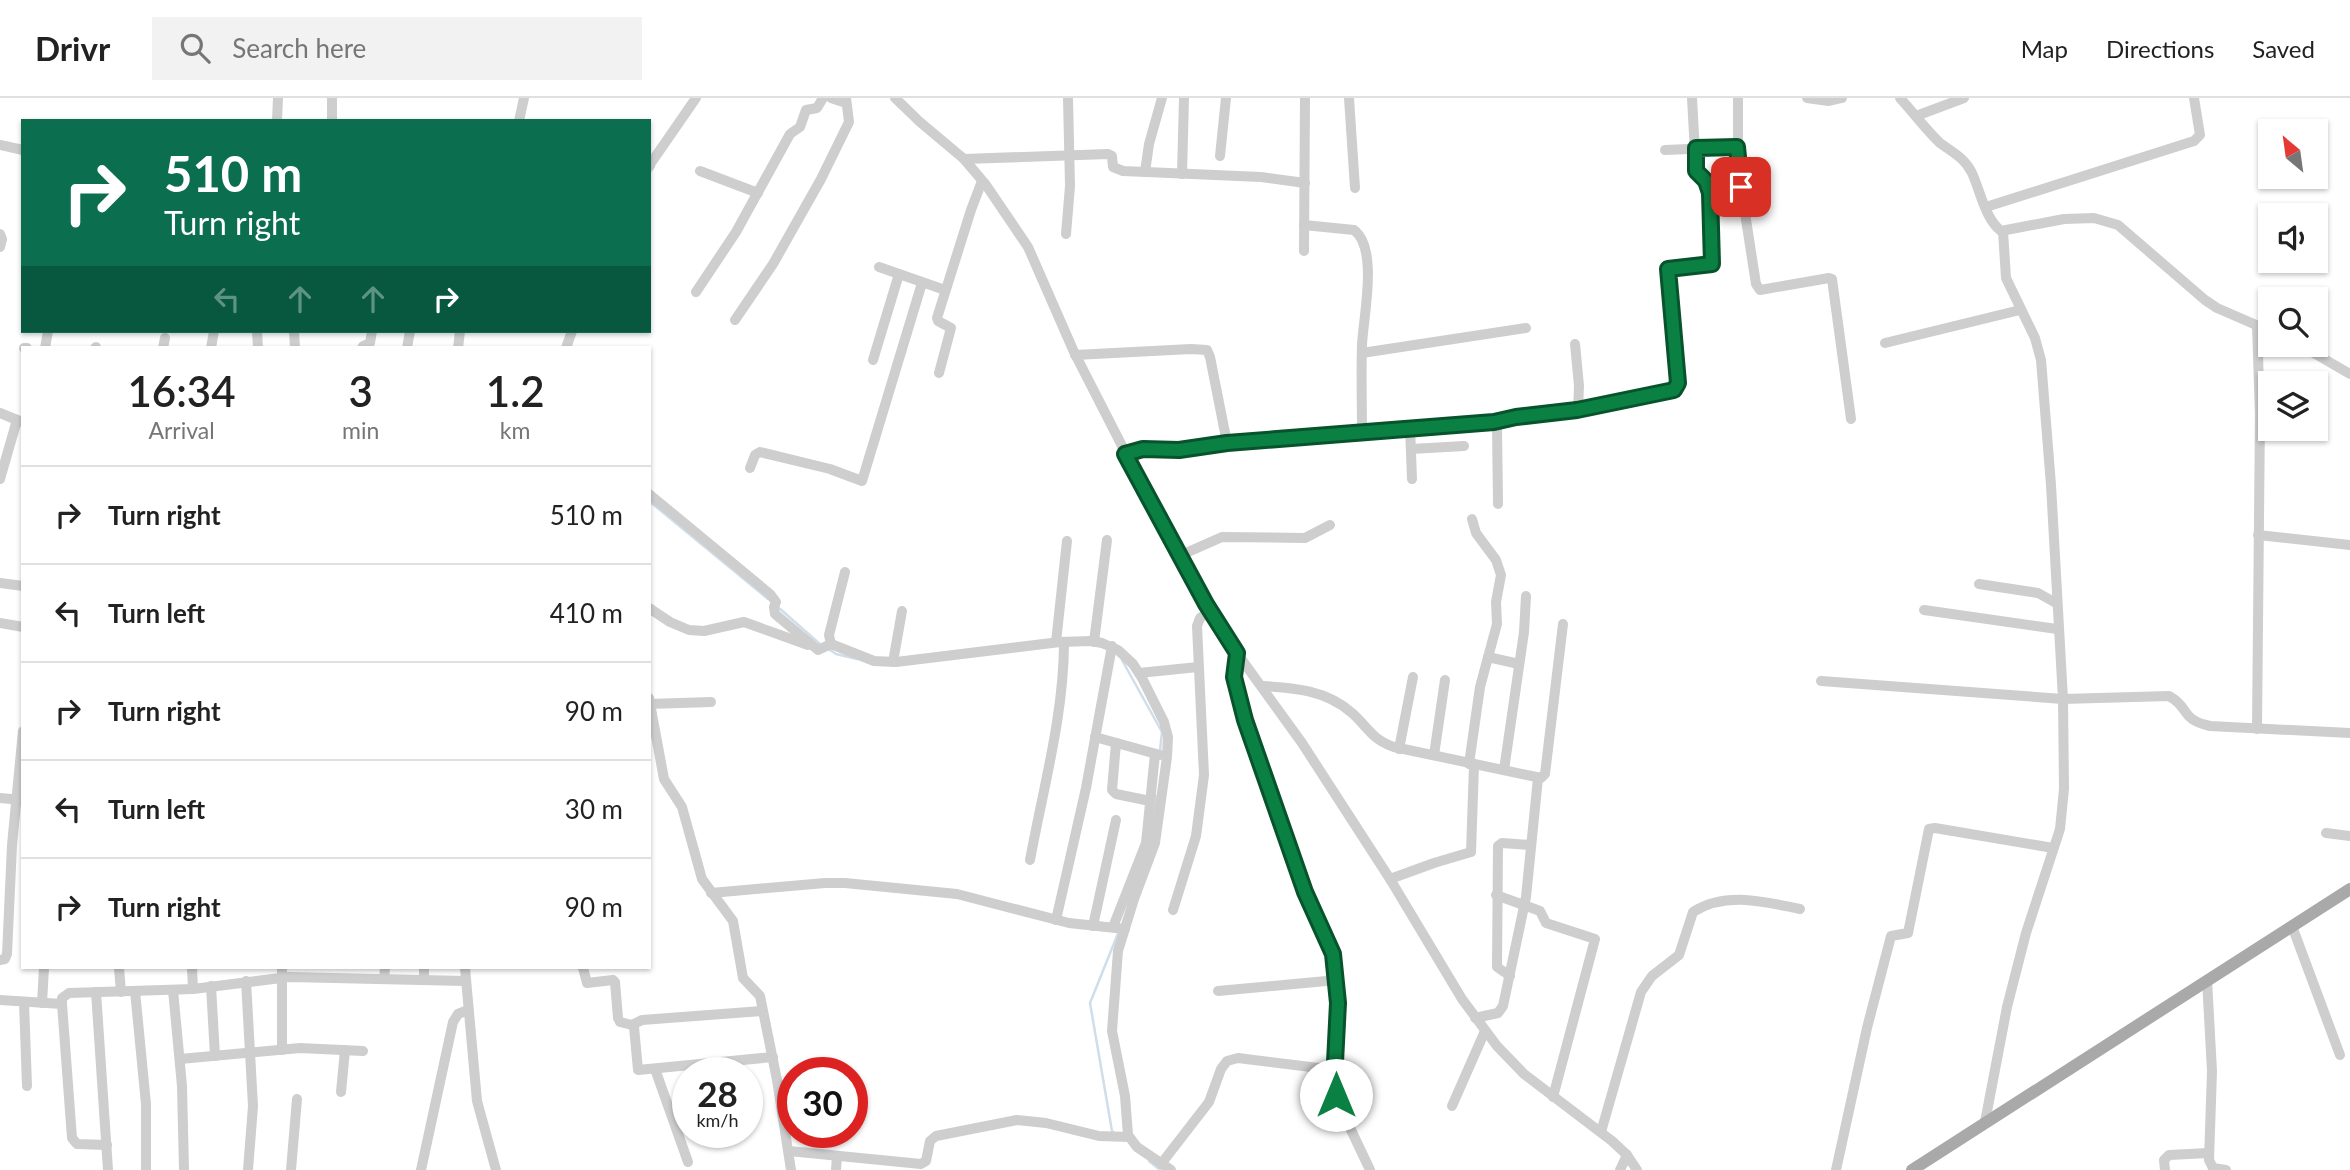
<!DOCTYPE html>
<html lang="en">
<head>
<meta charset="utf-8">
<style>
	:root { --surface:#fff; --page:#f2f2f2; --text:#222; --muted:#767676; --line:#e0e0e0 }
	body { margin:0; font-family:Lato,sans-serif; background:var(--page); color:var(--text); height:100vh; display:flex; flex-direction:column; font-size:26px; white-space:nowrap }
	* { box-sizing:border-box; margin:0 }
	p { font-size:23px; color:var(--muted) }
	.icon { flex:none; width:38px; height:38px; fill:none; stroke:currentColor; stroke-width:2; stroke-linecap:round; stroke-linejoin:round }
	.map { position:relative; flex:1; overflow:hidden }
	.panel { position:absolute; left:21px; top:248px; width:630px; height:623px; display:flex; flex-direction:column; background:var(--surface); border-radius:0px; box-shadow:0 2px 5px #0004 }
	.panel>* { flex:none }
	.top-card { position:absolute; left:21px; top:21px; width:630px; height:214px; border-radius:0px; box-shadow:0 2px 5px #0004; background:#0b6e4f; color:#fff; overflow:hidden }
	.needle { width:46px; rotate:331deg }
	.buttons { position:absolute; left:2258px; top:21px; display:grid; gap:14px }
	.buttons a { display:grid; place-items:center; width:70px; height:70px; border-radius:0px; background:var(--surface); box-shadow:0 2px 5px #0004; font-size:35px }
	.speed { position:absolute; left:672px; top:959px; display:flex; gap:14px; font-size:35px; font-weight:700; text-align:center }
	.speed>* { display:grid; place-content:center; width:91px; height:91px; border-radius:50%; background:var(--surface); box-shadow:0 2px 5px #0004; line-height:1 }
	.speed small { font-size:18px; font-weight:400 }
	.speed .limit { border:10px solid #d22; background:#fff; color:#111 }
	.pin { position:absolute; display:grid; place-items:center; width:60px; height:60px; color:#fff; margin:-30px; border-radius:14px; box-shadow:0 4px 10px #0006 }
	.me { position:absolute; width:77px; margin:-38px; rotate:0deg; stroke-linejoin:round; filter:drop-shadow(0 0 5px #0008) }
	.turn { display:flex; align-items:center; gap:24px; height:147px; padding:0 28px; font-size:32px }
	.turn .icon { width:91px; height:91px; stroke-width:2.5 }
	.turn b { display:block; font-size:49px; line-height:60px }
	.lanes { display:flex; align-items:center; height:66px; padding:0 28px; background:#0003; justify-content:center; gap:35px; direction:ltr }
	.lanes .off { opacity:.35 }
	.eta { display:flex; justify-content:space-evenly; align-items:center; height:119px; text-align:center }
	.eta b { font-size:42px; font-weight:600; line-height:49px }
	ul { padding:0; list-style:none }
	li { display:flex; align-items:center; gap:21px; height:98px; padding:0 28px; border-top:2px solid var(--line) }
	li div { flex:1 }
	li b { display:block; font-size:26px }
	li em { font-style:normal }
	header { display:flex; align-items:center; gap:42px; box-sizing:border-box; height:98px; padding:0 35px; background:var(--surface); border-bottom:2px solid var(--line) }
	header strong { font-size:33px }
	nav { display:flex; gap:38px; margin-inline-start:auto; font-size:24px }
	.search { width:490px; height:63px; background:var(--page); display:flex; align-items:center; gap:18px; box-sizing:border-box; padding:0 24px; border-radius:0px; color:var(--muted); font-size:26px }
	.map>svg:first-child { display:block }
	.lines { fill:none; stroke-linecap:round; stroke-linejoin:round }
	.stream { stroke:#cfdeea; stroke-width:2.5 }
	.minor { stroke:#cecece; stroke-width:10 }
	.major { stroke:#a9a9a9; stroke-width:12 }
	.route-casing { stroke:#07532c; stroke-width:18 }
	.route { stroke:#0b8043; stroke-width:12 }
</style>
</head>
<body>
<header>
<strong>Drivr</strong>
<div class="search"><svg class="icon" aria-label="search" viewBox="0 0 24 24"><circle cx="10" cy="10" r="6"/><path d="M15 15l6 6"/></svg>Search here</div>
<nav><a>Map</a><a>Directions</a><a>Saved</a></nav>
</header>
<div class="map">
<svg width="2350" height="1072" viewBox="0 0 2350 1072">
	<rect width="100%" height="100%" fill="#fff"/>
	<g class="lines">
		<!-- stream -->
		<g class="stream">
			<path d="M649,75L654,69"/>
			<path d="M649,403L768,501"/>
			<path d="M779,510L821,547"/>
			<path d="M827,550L836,556L857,561"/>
			<path d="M1122,562L1162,634L1160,653"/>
			<path d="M1153,727L1156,698"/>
			<path d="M1114,1035L1112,1033L1090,905L1119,833"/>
			<path d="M1149,1063L1160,1072"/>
		</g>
		<!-- minor -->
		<g class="minor">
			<path d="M332,0V23"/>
			<path d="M831,0L846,5"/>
			<path d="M895,0L920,24L964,61L986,87L1028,149L1074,254L1164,430L1206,506L1237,555L1302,645L1390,781L1462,901L1497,948L1524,976L1612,1043L1627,1057L1637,1072"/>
			<path d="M1349,0L1355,90"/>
			<path d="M1738,0V70L1756,186L1760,192L1829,180L1832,181L1851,321"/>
			<path d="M1807,0L1829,3L1842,0"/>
			<path d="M1900,0C1913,14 1926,32 1940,45C1952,54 1965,60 1972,75C1980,92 1985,121 2001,133L2064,121L2094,120L2118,127L2205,202L2217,210L2270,233"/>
			<path d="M1916,18L1964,0"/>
			<path d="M277,23L278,0"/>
			<path d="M519,23L524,0"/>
			<path d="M0,47L23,52"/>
			<path d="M1665,52L1737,49"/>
			<path d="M1220,58L1226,0"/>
			<path d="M964,61L1108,56L1112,58L1113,69L1123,73L1261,79L1305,85"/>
			<path d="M649,68L696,0"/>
			<path d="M700,73L758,95"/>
			<path d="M1145,74L1149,46L1162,0"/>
			<path d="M1182,76L1184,0"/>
			<path d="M1986,109L2194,43L2200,37L2194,0"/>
			<path d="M1304,127L1354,132C1379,151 1363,220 1362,247C1361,276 1362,305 1362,334"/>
			<path d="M0,136L2,141L0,149"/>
			<path d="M1066,136L1070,88L1068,0"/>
			<path d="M1304,153L1305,0"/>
			<path d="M879,169L945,192"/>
			<path d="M696,194L736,134L790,36L800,29L806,12L817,10L823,0"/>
			<path d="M735,222L773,166L821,81L849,24L846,0"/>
			<path d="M257,233L258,250"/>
			<path d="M294,233L295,250"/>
			<path d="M1885,245L2020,212"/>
			<path d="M1575,246L1579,288L1578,312"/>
			<path d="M2300,247L2350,276"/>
			<path d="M24,250H27"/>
			<path d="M45,250L48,233"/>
			<path d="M95,250L96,249"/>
			<path d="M163,250L165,240"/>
			<path d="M211,250L214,233"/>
			<path d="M362,250L363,248L370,245L372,233"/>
			<path d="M407,250L410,233"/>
			<path d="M458,250L460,233"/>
			<path d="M566,250L572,233"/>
			<path d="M1362,255L1526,230"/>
			<path d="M1075,257L1191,251L1207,252L1210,259L1227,345"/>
			<path d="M873,262L899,176"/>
			<path d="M939,275L951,230L938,223L937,220L971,112L982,83"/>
			<path d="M0,315L22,324"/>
			<path d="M1494,324L1516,319L1578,312L1671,293L1678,289L1668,171L1671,169L1711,168L1712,166L1710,95L1706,83L1696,73L1692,0"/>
			<path d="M1410,329L1412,381"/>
			<path d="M1411,351L1464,348"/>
			<path d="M1125,356C1146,349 1167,354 1188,351C1288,336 1390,331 1491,323L1497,328L1498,406"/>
			<path d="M750,370L755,357L760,354L830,371L862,383L922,185"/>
			<path d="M0,381L17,322"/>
			<path d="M649,396L770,496L776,504L774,509L775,516L818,552L831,546L874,563L896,564L1060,544L1091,543L1102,545L1118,552L1133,566L1142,580L1164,624L1168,639L1167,659L1155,745L1134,801L1118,853L1112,933L1125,998L1128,1037L1137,1049L1171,1072"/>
			<path d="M2258,437L2350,447"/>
			<path d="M1179,458L1222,439L1305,440L1330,427"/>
			<path d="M0,485L23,488"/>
			<path d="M1979,486L2038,495L2056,505"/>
			<path d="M649,510L670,524L689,532L704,533L744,524L808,547"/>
			<path d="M1924,512L2057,531"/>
			<path d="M0,525L23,529"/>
			<path d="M1056,544L1067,443"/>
			<path d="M1094,544L1107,442"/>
			<path d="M831,546L829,537L845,474"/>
			<path d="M1237,555L1234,579L1245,622L1305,794L1333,856L1338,905L1335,990L1343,1015L1370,1072"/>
			<path d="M1488,559L1519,566"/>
			<path d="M893,564L902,513"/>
			<path d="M1139,575L1198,569"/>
			<path d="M1821,583L2063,601L2169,598C2191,610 2179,621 2210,628L2350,635"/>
			<path d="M1263,588C1295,590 1326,592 1352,615C1368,629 1371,641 1394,649L1541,680L1545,676L1563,526"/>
			<path d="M649,600L664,681L682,709L702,781L733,823L743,880L760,898L777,982L791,1072"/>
			<path d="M649,606L711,604"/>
			<path d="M2257,631L2260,316L2257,228"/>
			<path d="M1095,639L1160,657"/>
			<path d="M1116,645L1112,692L1116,696L1150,703"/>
			<path d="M1399,651L1413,579"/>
			<path d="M1434,657L1445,582"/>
			<path d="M1469,666L1480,589L1497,526L1496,504L1501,477L1496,462L1476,435L1472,421"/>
			<path d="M1504,672L1524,534L1526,498"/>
			<path d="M0,700L22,702"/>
			<path d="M2326,735L2350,738"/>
			<path d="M1030,762C1043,691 1064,617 1064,544"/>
			<path d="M1390,781L1434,765L1471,754L1474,667"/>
			<path d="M711,795L825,785H845L957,796L1069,825L1125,831"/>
			<path d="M1496,797L1540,813L1546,825L1595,841L1553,999"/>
			<path d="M1173,812L1196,738L1204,677L1197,528L1200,520L1210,513"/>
			<path d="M1056,822L1086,690L1112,548"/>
			<path d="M1093,828L1116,722"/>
			<path d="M2292,828L2340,957"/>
			<path d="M1113,829L1146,745L1155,656"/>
			<path d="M0,862L5,861L7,856L12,747L23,633"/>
			<path d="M119,870L121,894"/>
			<path d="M192,870L193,891"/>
			<path d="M282,870V952"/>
			<path d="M465,870L477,1003L496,1072"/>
			<path d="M583,870L587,885L613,882L615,884L618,920L620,924L632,927L634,929L638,972L773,959"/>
			<path d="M1510,878L1497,869L1498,748L1502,745L1530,747"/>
			<path d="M384,881L385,870"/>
			<path d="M424,882V870"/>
			<path d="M2207,882L2212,973L2209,1062L2213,1070L2226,1072"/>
			<path d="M246,883L253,1008L248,1072"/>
			<path d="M211,888L215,958"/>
			<path d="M173,892L182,988L184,1072"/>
			<path d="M135,893L146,1006V1072"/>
			<path d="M1218,893L1337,882"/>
			<path d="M96,894L108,1072"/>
			<path d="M0,902L62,906V900L69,895L193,891L289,879L465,883"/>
			<path d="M24,904L27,988"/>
			<path d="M42,905L44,870"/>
			<path d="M62,906L72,1040L77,1046L107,1047"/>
			<path d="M1475,920L1498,915L1503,908L1526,799L1538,680"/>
			<path d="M632,927L642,922L762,913"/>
			<path d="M180,961L300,950L363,953"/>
			<path d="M655,971L688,1064"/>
			<path d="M341,994L345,952"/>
			<path d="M1452,1008L1485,933"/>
			<path d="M1985,1024L2007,909L2026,835L2060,731L2064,691L2063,601L2051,387L2041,262L2035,240L2006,180L2003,133"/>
			<path d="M1601,1034L1641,894L1652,878L1679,857L1693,814C1726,793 1765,804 1800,811"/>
			<path d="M789,1053L921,1066L926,1063L930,1043L936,1038L1017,1022L1046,1025L1099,1038L1129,1039"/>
			<path d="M1161,1066L1209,1004L1221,971L1227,963L1238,960L1335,972"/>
			<path d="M291,1072L297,1001"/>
			<path d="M421,1072L453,924L458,916L468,912"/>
			<path d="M836,1072L837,1058"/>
			<path d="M1620,1072L1627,1057"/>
			<path d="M1836,1072L1867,930L1891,838L1908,835L1929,731L1935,730L2053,750"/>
			<path d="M2165,1072L2164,1062L2169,1057L2208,1055"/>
		</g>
		<!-- major -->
		<path class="major" d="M1912,1072L2350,791"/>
	</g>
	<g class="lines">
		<!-- route casing -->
		<g class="route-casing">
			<path id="route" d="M1336,997L1334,984L1338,905L1333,856L1305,794L1245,622L1234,579L1237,555L1206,506L1125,356L1143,351L1179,352L1227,345L1494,324L1516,319L1577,312L1674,292L1678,285L1668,171L1712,166L1710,95L1706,83L1696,73V50L1737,49L1741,89"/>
		</g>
		<!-- route -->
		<use href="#route" class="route"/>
	</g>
</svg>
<div class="buttons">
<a><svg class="needle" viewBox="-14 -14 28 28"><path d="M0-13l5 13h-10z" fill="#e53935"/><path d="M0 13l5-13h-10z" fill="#767676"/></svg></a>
<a><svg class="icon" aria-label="sound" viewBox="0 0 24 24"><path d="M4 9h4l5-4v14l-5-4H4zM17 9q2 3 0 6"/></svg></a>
<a><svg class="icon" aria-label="search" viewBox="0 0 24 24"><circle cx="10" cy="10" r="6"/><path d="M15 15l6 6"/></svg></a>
<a><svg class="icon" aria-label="layers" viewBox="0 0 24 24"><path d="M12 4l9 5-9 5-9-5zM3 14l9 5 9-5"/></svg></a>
</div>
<div class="speed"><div>28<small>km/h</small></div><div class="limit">30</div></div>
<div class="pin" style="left:1741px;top:89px;background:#d93025"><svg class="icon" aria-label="arrive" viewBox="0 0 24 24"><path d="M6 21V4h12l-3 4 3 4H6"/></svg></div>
<svg class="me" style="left:1336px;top:997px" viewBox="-20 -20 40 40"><circle r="19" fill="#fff"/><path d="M0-13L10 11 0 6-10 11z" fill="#0b8043"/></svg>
<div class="top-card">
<div class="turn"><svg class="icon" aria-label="right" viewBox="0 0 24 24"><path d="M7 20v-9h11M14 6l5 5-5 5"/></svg><div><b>510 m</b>Turn right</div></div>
<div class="lanes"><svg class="icon off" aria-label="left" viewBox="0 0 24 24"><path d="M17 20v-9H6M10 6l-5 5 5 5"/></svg><svg class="icon off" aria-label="ahead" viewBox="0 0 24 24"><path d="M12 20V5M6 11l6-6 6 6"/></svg><svg class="icon off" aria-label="ahead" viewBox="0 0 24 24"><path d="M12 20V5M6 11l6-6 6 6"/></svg><svg class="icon" aria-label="right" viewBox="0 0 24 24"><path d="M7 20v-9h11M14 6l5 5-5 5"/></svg></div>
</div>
<section class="panel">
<div class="eta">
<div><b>16:34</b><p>Arrival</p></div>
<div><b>3</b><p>min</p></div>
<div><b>1.2</b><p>km</p></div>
</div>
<ul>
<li><svg class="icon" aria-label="right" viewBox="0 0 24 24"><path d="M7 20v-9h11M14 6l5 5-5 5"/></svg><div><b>Turn right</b></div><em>510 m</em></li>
<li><svg class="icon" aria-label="left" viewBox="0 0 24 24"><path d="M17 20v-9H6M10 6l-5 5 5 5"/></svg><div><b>Turn left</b></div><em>410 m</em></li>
<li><svg class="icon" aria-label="right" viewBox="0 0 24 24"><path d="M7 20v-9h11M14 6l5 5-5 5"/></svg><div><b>Turn right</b></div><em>90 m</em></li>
<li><svg class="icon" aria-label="left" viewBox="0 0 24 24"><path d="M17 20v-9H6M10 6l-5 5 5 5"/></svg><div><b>Turn left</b></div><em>30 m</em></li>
<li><svg class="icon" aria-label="right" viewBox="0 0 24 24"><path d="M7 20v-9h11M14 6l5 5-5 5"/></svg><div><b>Turn right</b></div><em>90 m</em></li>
</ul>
</section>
</div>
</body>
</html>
